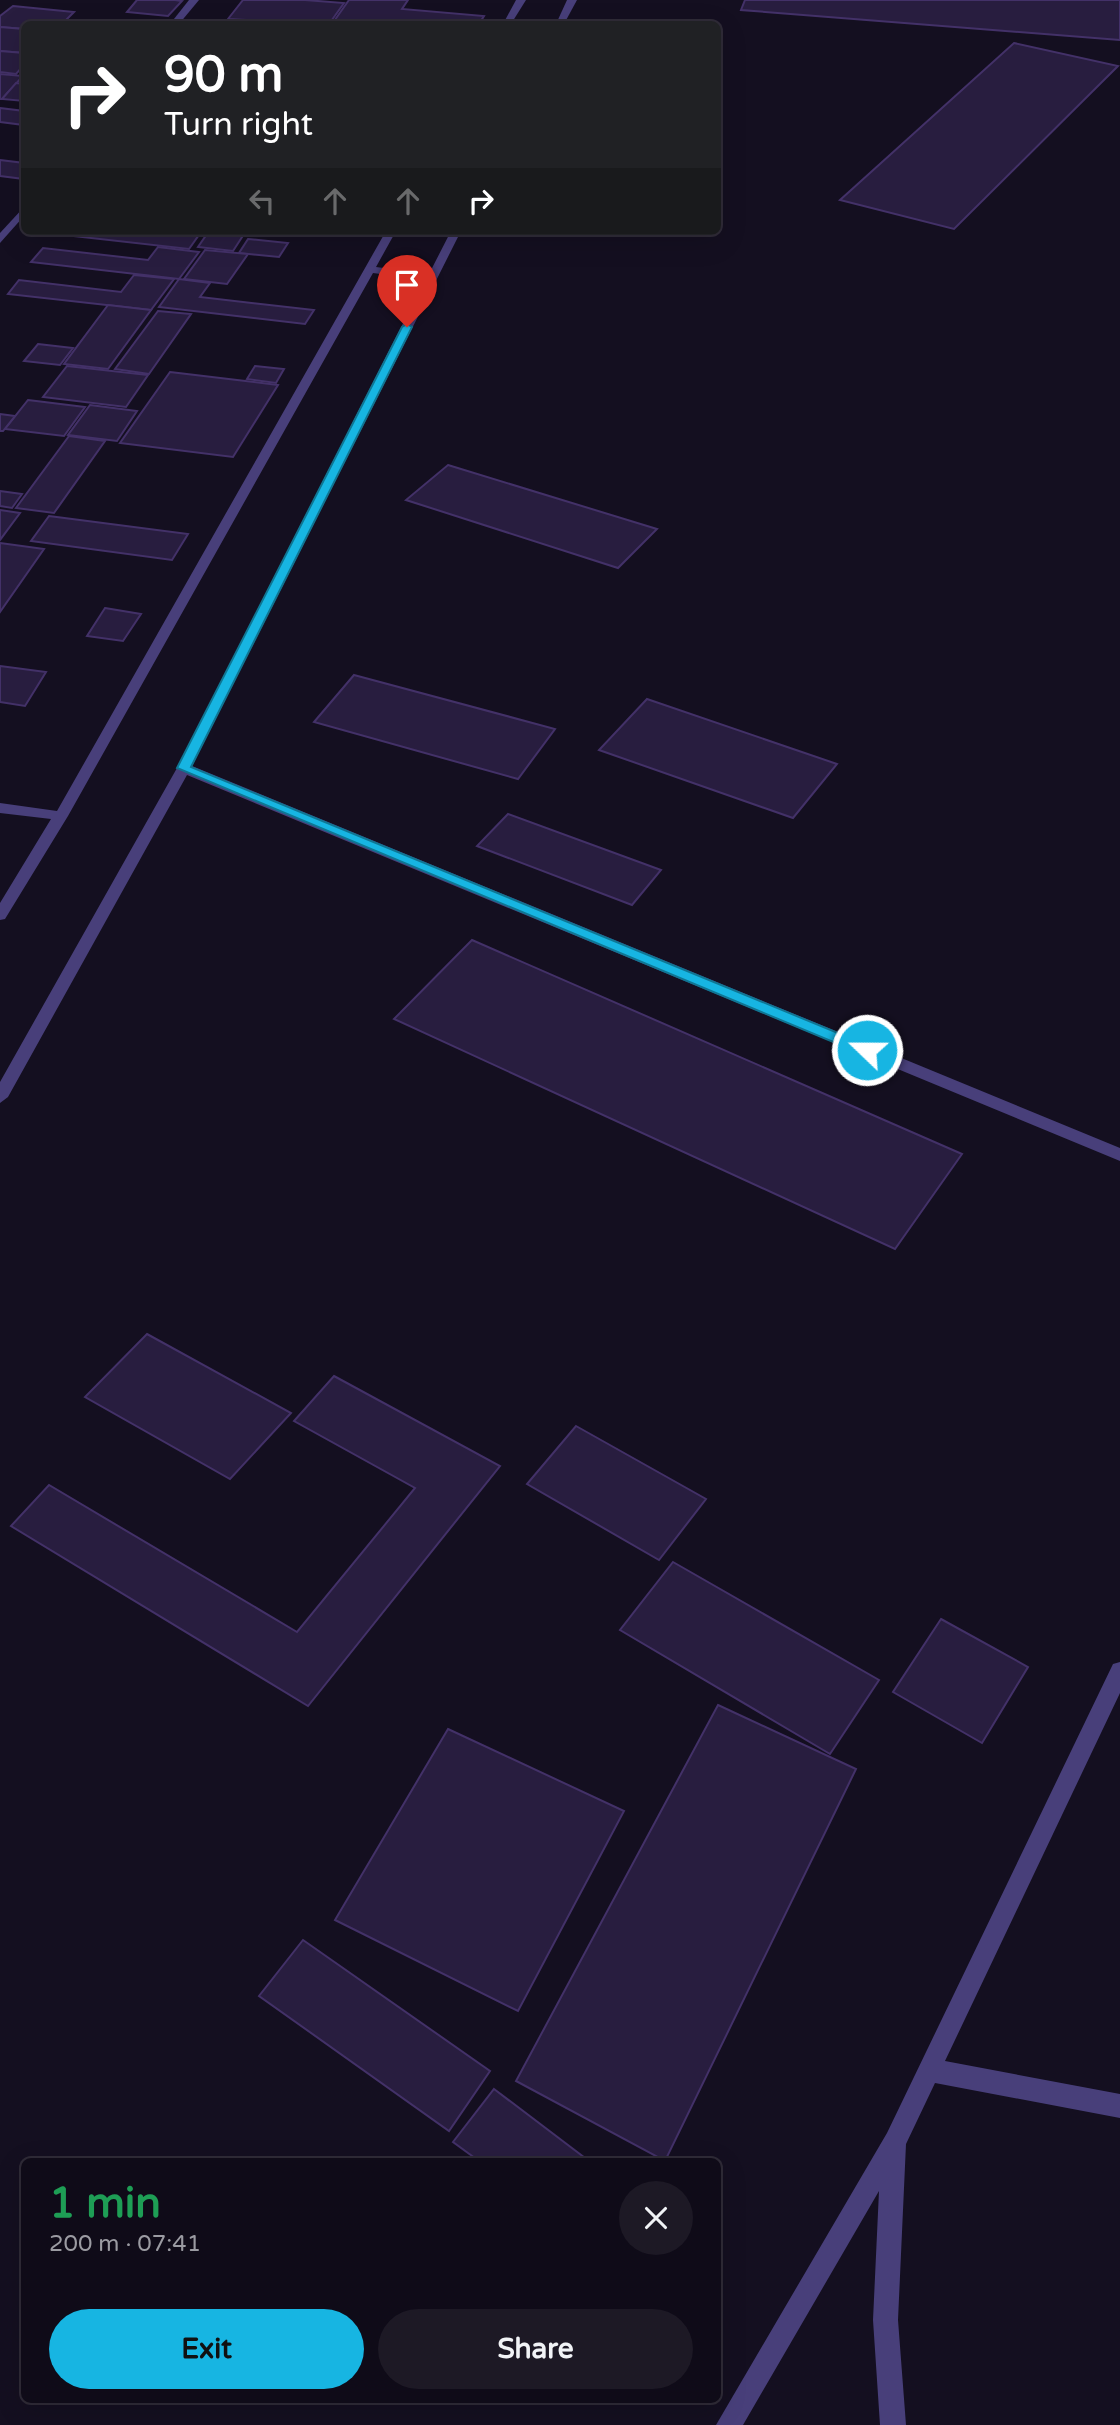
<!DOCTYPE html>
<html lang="en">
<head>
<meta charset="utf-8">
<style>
	:root { --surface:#0f0b18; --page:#1d1925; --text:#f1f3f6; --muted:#9b9ba2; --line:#2f2b37; --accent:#17b5e2 }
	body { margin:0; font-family:"Varela Round",sans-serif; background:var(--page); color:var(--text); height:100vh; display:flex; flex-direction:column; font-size:26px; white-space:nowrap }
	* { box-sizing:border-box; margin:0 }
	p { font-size:23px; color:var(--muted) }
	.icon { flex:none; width:38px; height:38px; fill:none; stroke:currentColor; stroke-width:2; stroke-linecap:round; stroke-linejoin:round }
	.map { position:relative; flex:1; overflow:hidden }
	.panel { position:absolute; left:21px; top:2158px; width:700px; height:245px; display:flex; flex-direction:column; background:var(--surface); border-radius:10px; box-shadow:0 7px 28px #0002,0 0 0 2px var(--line) }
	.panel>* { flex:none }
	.hud { position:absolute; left:21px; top:21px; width:700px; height:214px; border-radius:10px; box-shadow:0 7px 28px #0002,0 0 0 2px var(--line); background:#202124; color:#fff; overflow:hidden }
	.pin { position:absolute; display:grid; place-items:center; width:60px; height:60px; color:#fff; margin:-72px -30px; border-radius:50% 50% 50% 0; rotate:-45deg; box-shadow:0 0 7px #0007 }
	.pin .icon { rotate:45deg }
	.me { position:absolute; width:77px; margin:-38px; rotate:292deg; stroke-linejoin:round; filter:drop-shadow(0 0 5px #0008) }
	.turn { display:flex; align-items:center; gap:24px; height:147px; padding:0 28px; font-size:32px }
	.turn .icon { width:91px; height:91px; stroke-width:2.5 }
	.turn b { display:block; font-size:49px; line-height:60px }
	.lanes { display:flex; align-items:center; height:66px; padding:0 28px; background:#0003; justify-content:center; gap:35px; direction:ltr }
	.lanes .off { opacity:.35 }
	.round { display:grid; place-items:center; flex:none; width:74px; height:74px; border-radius:37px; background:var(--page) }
	.summary { display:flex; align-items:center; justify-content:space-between; height:119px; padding:0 28px }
	h1 { font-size:42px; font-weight:700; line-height:52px; color:#1e9e55 }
	.action { display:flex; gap:14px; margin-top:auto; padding:14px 28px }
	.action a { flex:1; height:80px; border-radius:42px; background:var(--accent); color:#111; font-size:28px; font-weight:700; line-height:80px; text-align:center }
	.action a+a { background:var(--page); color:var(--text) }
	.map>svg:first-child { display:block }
	.building { fill:#281d3f; stroke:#433168; stroke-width:2 }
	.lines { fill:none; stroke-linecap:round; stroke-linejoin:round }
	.minor { fill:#483f7a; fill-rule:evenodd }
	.route { fill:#17b5e2; stroke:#0f7693; stroke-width:2 }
</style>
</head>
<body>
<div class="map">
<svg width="1120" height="2425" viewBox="0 0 1120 2425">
	<rect width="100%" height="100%" fill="#140f20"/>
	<!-- building -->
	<g class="building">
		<path d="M137,0H175L182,1L168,16L127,12Z"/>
		<path d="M243,0H305L344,3L329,24L228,19Z"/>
		<path d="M349,0H408L402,9L484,16L479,24H332Z"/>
		<path d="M745,0H1120V40L741,10Z"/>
		<path d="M13,6L74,12L62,24H24V29L0,27V16Z"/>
		<path d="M0,27L24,29V53L0,51Z"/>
		<path d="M1014,43L1118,66L954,229L840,200Z"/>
		<path d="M0,51L24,53V65L16,74L0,72Z"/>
		<path d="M0,74L23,76L2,99H0Z"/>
		<path d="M16,83L24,84V101L2,99Z"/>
		<path d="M0,108L24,111V125L0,122Z"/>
		<path d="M0,160L24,163V179L0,176Z"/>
		<path d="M57,231H189L201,232L189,249L55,234Z"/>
		<path d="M209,231H246L233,251L198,247Z"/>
		<path d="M248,239L288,243L279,257L239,253Z"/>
		<path d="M158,247L199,252L179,279L31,262L43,248L148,260Z"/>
		<path d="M205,250L248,254L227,284L184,279Z"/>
		<path d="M134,275L174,279L151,310L8,294L19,280L121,292Z"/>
		<path d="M179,279L210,283L200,297L314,310L305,324L159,307Z"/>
		<path d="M108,305L151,310L108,369L64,364Z"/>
		<path d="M158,311L191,314L149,374L115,369Z"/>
		<path d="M38,344L73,348L60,365L24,361Z"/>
		<path d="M67,366L148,375L126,407L43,397Z"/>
		<path d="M255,366L284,369L276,383L247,379Z"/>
		<path d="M170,372L278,385L233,457L120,443Z"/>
		<path d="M28,400L85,407L64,436L5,429Z"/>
		<path d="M90,405L137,411L117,441L68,435Z"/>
		<path d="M0,414L15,416L3,431H0Z"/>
		<path d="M69,436L105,441L54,513L16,508Z"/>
		<path d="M448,465L657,529L618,568L406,500Z"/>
		<path d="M0,491L22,494L12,508L0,506Z"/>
		<path d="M0,510L20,513L0,540Z"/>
		<path d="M49,516L188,534L172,560L31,541Z"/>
		<path d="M0,543L44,549L0,612Z"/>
		<path d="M105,608L141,614L123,641L87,636Z"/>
		<path d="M0,666L46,672L25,706L0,702Z"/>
		<path d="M354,675L555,729L518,779L314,722Z"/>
		<path d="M647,699L837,764L793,818L599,750Z"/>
		<path d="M508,814L661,870L632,905L477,846Z"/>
		<path d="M472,940L962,1154L895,1249L394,1019Z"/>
		<path d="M147,1334L291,1413L230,1479L85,1397Z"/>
		<path d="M334,1376L500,1466L308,1706L11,1526L49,1485L297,1632L415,1488L294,1421Z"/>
		<path d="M576,1426L706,1499L659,1560L527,1484Z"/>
		<path d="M673,1562L879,1680L830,1754L620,1630Z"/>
		<path d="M941,1619L1028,1667L982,1743L893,1692Z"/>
		<path d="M718,1705L856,1769L665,2161L516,2081Z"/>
		<path d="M448,1729L624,1811L518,2011L335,1920Z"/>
		<path d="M303,1940L490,2071L449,2131L259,1996Z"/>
		<path d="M494,2089L589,2161H479L453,2142Z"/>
	</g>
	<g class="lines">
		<!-- minor -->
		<g class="minor">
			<path d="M189,0H199L179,24H170Z"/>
			<path d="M516,0H526L511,24H503Z"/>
			<path d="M567,0H577L564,24H556Z"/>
			<path d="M24,207V216L0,243V233Z"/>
			<path d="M386,231H396L376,267L429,274L451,231H461L192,766L1120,1148V1161L187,775L8,1097L0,1103V1082L177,768L425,280L373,273L68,816L5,919L0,920V903L51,819L0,813V803L57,811Z"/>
			<path d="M1120,1662V1693L945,2061L1120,2094V2118L935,2083L906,2144L898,2320L906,2425H880L873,2320L879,2191L743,2425H716L887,2133L1113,1664Z"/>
		</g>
	</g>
	<!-- route -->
	<path class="route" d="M407,324L412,327L191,767L872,1047V1054H862L177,768L402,327Z"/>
</svg>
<div class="pin" style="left:407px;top:327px;background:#d93025"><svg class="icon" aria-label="arrive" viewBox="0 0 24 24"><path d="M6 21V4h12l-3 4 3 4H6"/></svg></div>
<svg class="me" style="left:867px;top:1050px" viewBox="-20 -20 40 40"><circle r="17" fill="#17b5e2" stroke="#fff" stroke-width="3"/><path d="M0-11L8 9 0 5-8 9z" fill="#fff"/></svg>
<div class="hud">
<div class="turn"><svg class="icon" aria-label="right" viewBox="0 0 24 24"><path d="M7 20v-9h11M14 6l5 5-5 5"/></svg><div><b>90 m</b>Turn right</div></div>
<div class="lanes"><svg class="icon off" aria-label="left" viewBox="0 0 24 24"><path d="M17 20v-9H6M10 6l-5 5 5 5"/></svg><svg class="icon off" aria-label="ahead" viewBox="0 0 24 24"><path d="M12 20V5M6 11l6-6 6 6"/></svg><svg class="icon off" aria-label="ahead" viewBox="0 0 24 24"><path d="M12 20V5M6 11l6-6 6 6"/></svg><svg class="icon" aria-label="right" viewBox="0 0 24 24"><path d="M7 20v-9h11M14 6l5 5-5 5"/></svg></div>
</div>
<section class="panel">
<div class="summary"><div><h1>1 min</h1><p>200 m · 07:41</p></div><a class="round"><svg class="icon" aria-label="close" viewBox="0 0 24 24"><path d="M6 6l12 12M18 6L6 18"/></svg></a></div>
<div class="action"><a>Exit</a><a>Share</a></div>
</section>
</div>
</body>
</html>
